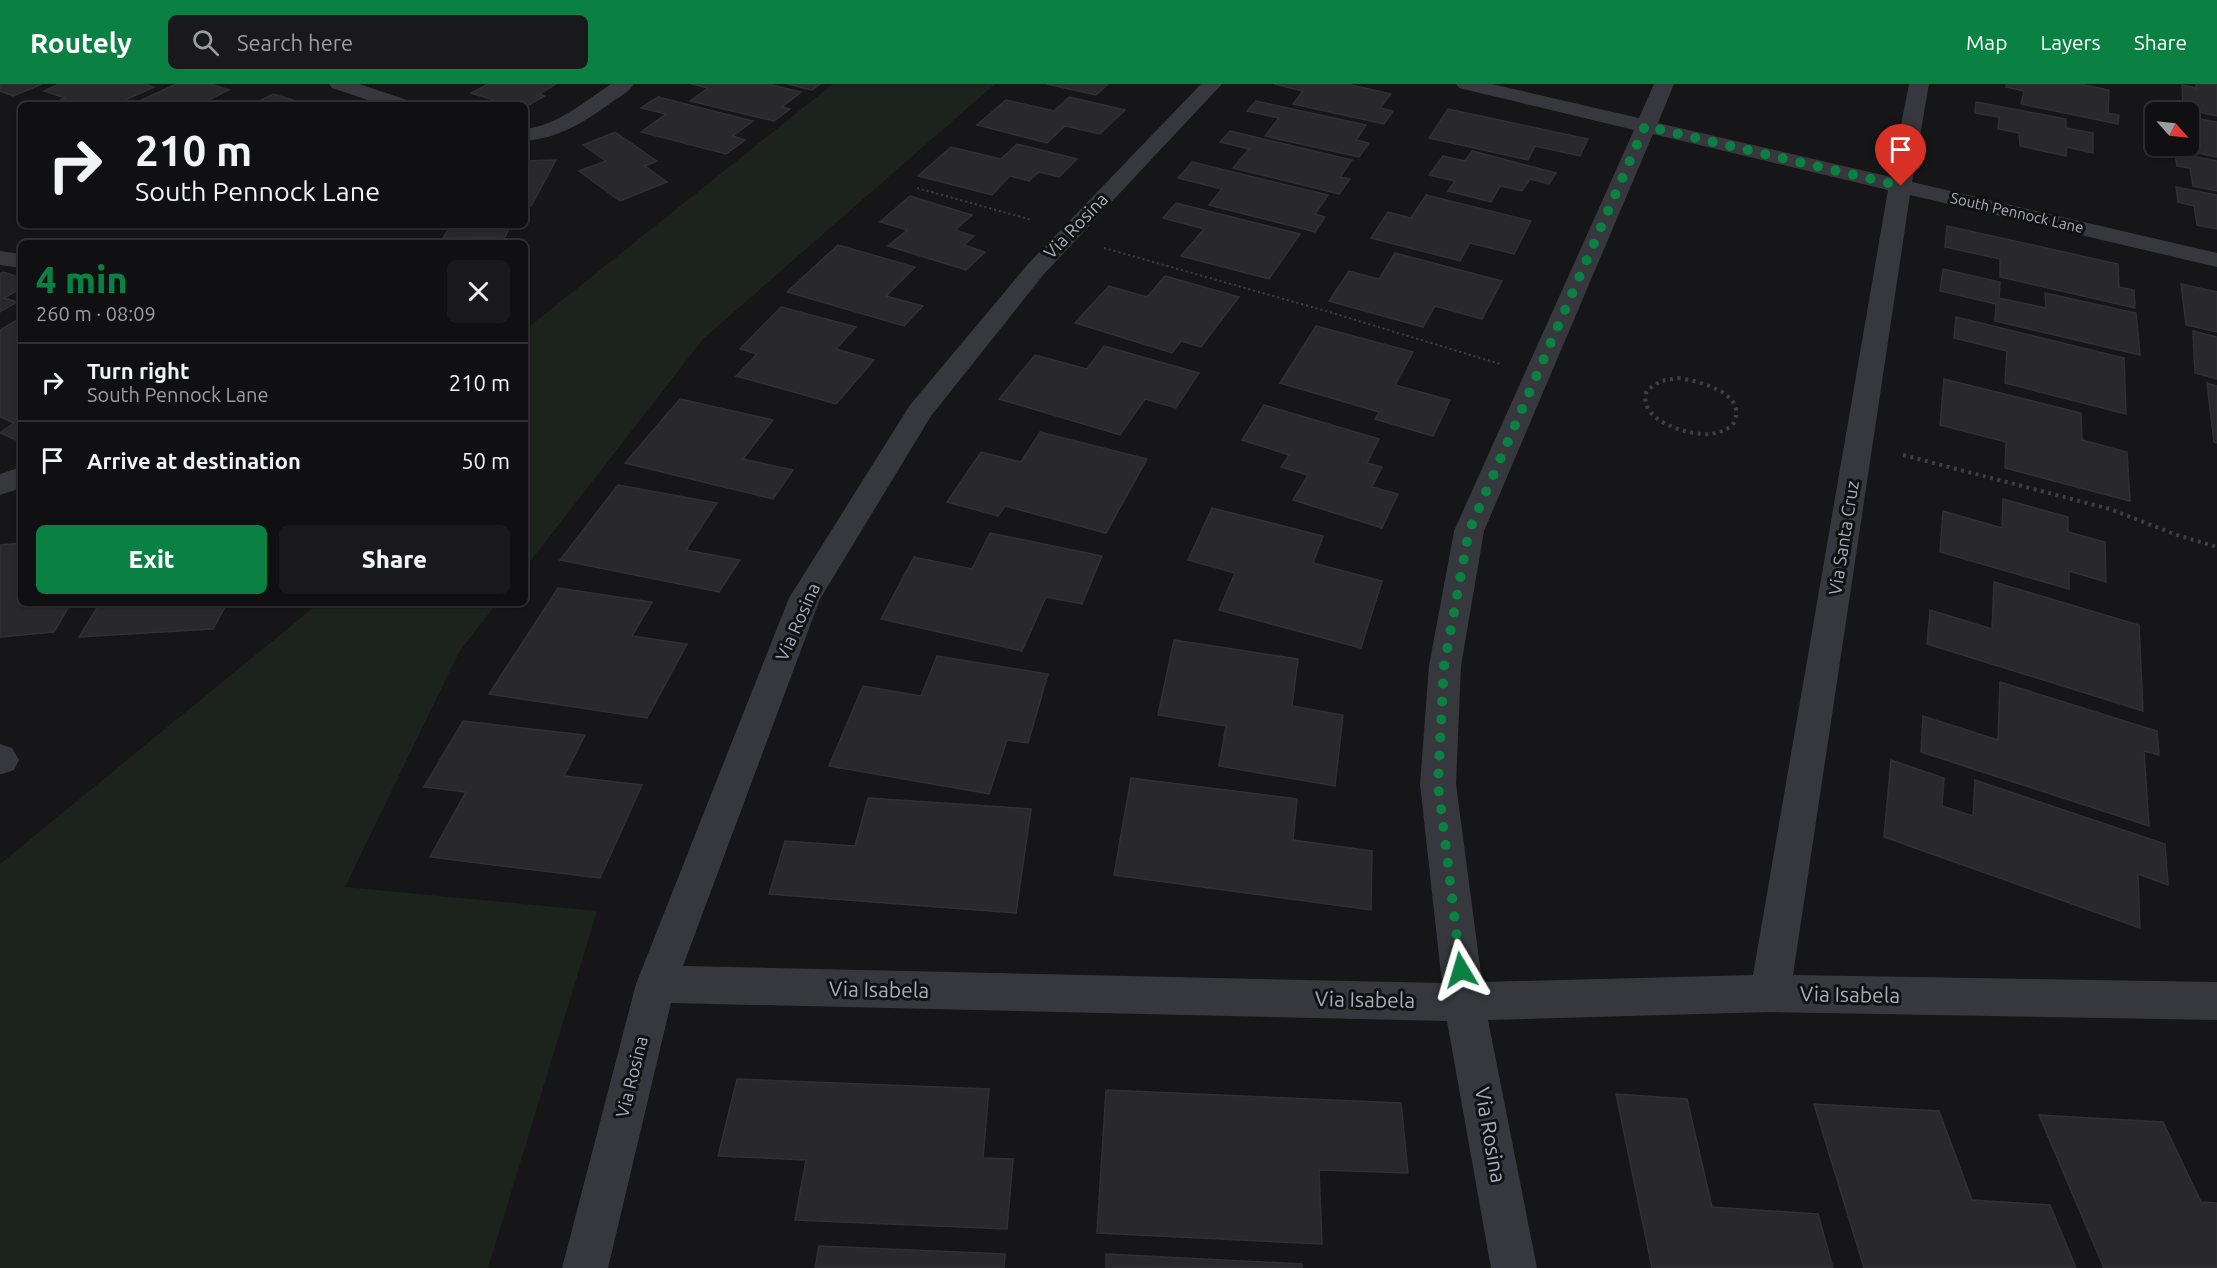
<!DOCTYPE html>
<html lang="en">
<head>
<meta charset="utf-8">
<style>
	:root { --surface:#101012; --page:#19191b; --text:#f1f3f6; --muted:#9c9d9f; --line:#303032; --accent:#0b8043 }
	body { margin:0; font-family:Ubuntu,sans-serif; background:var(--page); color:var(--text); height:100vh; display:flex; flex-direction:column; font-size:22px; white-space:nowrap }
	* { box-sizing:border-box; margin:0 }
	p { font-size:20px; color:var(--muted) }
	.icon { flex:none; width:33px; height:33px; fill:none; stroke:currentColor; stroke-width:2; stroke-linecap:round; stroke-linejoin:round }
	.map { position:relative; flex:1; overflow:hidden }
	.details { position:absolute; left:18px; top:156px; width:510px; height:366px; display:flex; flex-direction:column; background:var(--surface); border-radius:9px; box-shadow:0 2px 4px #0004,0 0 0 2px var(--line) }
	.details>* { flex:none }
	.banner { position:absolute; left:18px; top:18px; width:510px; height:126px; border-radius:9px; box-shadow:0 2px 4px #0004,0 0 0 2px var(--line); background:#101012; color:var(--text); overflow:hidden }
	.needle { width:39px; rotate:117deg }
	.fabs { position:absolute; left:2145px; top:18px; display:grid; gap:12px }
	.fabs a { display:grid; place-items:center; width:54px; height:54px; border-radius:9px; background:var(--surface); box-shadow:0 2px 4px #0004,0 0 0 2px var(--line); font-size:30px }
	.pin { position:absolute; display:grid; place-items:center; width:51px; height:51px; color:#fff; margin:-62px -26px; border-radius:50% 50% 50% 0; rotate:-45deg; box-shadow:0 0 6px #0007 }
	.pin .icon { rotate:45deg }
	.me { position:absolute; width:66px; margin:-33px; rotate:353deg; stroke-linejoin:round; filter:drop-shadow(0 0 4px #0008) }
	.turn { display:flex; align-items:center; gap:21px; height:126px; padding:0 18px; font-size:27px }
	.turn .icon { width:78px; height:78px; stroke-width:2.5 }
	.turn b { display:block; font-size:42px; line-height:51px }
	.round { display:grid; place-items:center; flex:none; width:63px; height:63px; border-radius:9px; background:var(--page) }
	.summary { display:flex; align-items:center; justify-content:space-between; height:102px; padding:0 18px }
	h1 { font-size:36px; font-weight:800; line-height:45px; color:var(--accent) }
	.primary-button { display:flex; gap:12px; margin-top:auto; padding:12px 18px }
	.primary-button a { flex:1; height:69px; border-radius:9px; background:var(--accent); color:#fff; font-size:24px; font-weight:800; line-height:69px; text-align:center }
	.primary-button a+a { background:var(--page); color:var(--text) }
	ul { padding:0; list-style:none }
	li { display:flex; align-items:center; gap:18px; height:78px; padding:0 18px; border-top:2px solid var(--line) }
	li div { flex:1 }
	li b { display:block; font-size:22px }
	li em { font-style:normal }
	header { display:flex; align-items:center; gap:36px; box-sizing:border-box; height:84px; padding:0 30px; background:var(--accent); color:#fff }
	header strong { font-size:28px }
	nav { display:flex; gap:33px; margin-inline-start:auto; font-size:21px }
	.search { width:420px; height:54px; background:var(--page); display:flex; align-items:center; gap:15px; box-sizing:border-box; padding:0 21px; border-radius:9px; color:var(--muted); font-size:22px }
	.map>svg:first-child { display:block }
	.green { fill:#1c231d }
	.building { fill:#29292c; stroke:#303034; stroke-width:1.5 }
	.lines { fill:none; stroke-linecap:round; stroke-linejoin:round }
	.path-far1 { stroke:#3d3f44; stroke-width:2; stroke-dasharray:2 3; stroke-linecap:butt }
	.path { stroke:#3d3f44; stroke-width:4; stroke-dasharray:3 4.5; stroke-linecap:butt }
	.minor { fill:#37383d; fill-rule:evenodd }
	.route { stroke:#0b8043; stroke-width:10; stroke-dasharray:0 18 }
	.labels { text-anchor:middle; stroke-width:6; stroke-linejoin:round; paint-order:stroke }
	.far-street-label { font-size:15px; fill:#a8adb8; stroke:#111113 }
	.street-label { font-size:18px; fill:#a8adb8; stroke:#111113 }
	.near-street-label { font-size:21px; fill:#a8adb8; stroke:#111113 }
</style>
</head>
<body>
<header>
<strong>Routely</strong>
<div class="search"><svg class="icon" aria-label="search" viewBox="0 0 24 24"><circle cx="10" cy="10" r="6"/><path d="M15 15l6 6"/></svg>Search here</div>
<nav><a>Map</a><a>Layers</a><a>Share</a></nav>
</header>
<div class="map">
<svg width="2217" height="1184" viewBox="0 0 2217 1184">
	<rect width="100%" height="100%" fill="#161618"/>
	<!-- green -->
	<g class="green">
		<path d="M833,0H995L703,255L525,484V246Z"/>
		<path d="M319,519H497L459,568L345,803L597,827L488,1184H0V780Z"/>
	</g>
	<!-- building -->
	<g class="building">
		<path d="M0,0H42L13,12L0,7Z"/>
		<path d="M59,0H145L154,3L114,21H59L54,19L65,14L44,7Z"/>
		<path d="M176,0H211L229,6L200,20L204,21H131Z"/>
		<path d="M488,0H556L539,10L545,12L525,23V21H510L471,9Z"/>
		<path d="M691,0H769L801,8L782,23L790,25L774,37L690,17L708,4Z"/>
		<path d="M787,0H820L812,6Z"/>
		<path d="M1047,0H1108L1096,11Z"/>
		<path d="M1274,0H1347L1391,10L1380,24L1393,27L1384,40L1293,20L1303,7Z"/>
		<path d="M2006,0H2080L2109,6L2108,29L2119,31L2118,40L2021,20L2024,7L2006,3Z"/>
		<path d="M2196,0H2217V32L2183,25L2182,1L2197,4Z"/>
		<path d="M273,10L296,17L289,21H251Z"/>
		<path d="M658,13L753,37L733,52L745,56L726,70L641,48L666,30L641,24Z"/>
		<path d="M1069,13L1125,26L1100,50L1065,42L1047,59L977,41L1006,16L1054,27Z"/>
		<path d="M1256,17L1366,41L1356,56L1369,59L1359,73L1265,52L1279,34L1247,27Z"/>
		<path d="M1976,18L2066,35V44L2093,49V69L2067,63L2066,72L2020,62L2019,49L1998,45L1999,33L1975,29Z"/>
		<path d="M1448,25L1588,55L1580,72L1535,62L1528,76L1429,54Z"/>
		<path d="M2188,33L2217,38V73L2177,65V62H2188Z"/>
		<path d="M1230,47L1352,76L1340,93L1350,95L1339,110L1233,84L1249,65L1220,58Z"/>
		<path d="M615,48L657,77L645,82L667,98L620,117L579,87L606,77L583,61Z"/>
		<path d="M1017,60L1077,75L1059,93L1039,88L1029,97L1010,92L992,111L918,92L951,63L1001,75Z"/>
		<path d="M1472,67L1556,89L1549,100L1530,95L1522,107L1500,102L1491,118L1448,107L1455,97L1429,91L1443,72L1465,77Z"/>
		<path d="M2175,69L2217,77V107L2193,102L2190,84L2177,82Z"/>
		<path d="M556,76L531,122H525V77Z"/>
		<path d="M1192,78L1328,111L1315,130L1325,133L1315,148L1209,121L1222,105L1178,94Z"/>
		<path d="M2176,103L2217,111V145L2197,141L2194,122L2178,118Z"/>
		<path d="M1426,111L1531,137L1514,170L1470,159L1460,177L1371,154L1388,128L1411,134Z"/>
		<path d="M910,112L972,131L955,146L974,152L964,161L985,168L966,186L888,162L907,146L880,138Z"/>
		<path d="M1176,119L1300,150L1269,195L1181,172L1204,145L1163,134Z"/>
		<path d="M451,141H511L505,153L443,154Z"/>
		<path d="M1947,142L2118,180L2119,203L2134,206L2135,224L2000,193V175L1945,163Z"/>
		<path d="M838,161L915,183L886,212L923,222L904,242L787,208Z"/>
		<path d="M1395,169L1502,197L1482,235L1435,222L1423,243L1329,217L1349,187L1379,195Z"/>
		<path d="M1943,185L2000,198L1999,214L2046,224L2045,209L2136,229L2140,271L1995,237L1996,220L1940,207Z"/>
		<path d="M3,188L21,194V204L4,214L17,218L0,228V190Z"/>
		<path d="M1165,192L1239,213L1201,263L1181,257L1172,269L1075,239L1109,202L1147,213Z"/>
		<path d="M2181,200L2217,208V248L2186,241Z"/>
		<path d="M781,223L856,243L836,265L874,276L836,320L736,292L757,270L740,265Z"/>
		<path d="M1956,233L2124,274L2126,330L2005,299L2007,267L1954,254Z"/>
		<path d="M17,236L21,238V358L0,349L14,339L0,333V246Z"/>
		<path d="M1316,242L1413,268L1395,301L1450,316L1433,352L1375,335L1379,328L1280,299Z"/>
		<path d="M2193,247L2217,253V295L2195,289Z"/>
		<path d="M1104,262L1199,289L1176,324L1145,315L1120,351L999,315L1035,271L1087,285Z"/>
		<path d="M1944,295L2081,329L2082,356L2127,368L2130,417L2005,384L2006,358L1940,341Z"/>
		<path d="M2207,299L2217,302V359L2214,358Z"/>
		<path d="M680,315L773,336L743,375L793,386L773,415L625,379Z"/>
		<path d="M1264,321L1379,355L1367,379L1382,383L1372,403L1398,410L1382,444L1293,416L1308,391L1281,383L1289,371L1242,356Z"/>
		<path d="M1040,348L1147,375L1106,449L1005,422L998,432L947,418L981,368L1021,378Z"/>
		<path d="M618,401L717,419L686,466L740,476L719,508L560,476Z"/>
		<path d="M2003,415L2068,433V448L2105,458L2106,498L2069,487V505L1940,468L1943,427L2002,444Z"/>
		<path d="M1212,424L1323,452L1313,479L1382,497L1361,564L1219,526L1235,489L1188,476Z"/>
		<path d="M990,449L1102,472L1082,520L1046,513L1022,567L881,535L914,473L972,485Z"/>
		<path d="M21,459V519H71L54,548L0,553V461Z"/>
		<path d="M1994,498L2139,541L2143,627L1927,560L1930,526L1992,545Z"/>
		<path d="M558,504L652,518L632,552L687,560L647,634L489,610Z"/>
		<path d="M100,519H227L213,545L79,553Z"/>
		<path d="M1174,556L1298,575L1292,622L1343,631L1335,702L1219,682L1226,642L1158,631Z"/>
		<path d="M937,572L1048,590L1028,659L1007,656L989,710L829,682L863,602L921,612Z"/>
		<path d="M2000,598L2157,647L2159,671L2144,667L2149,742L1921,668L1923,632L1998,656Z"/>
		<path d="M463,637L585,651L564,692L642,701L600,794L430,773L466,708L424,703Z"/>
		<path d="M1891,676L1944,694L1942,722L1973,732L1975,696L2165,760L2168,801L2138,790L2140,844L1884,753Z"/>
		<path d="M1131,694L1297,715L1293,756L1372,767L1371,826L1114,791Z"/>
		<path d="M868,714L1031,725L1016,829L769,810L785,757L855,762Z"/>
		<path d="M737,995L989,1005L983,1074L1013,1075L1007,1145L795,1136L806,1076L718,1072Z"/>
		<path d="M1106,1006L1401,1019L1408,1089L1319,1086L1322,1160L1097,1149Z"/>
		<path d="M1616,1010L1687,1015L1712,1123L1818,1130L1833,1184H1652Z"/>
		<path d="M1814,1020L1939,1027L1972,1116L2050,1121L2076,1184H1864Z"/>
		<path d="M2039,1031L2163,1038L2201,1118L2217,1119V1184H2104Z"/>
		<path d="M819,1162L1005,1170L1004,1184H815Z"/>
		<path d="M1106,1170L1302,1180V1184H1106Z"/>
	</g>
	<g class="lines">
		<!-- path-far1 -->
		<g class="path-far1">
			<path d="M917,104L1032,136"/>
			<path d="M1104,164L1326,227L1500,280"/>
		</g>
		<!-- path -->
		<g class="path">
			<path d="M1678,294C1699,297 1752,310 1732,342C1725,346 1719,349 1710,350C1689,352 1635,336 1647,306L1661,297Z"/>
			<path d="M1903,371L2110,425L2177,451L2217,463"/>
		</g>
		<!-- minor -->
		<g class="minor">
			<path d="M329,0H359L410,17L413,21H383L332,4Z"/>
			<path d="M611,0H634C629,8 619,13 612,18C585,38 559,54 525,57V45C558,41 584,18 611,0Z"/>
			<path d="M1201,0H1222L1044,190L931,332L820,515L683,882L1442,899L1420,700L1429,582L1454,447L1634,46L1459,4L1456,0H1492L1639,34L1654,0H1674L1658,39L1891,93L1909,0H1929L1912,98L2217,169V183L1910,111L1793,891L2217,898V936L1770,928L1488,936L1537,1184H1491L1447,937L671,919L608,1184H562L636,900L789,514L910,321L1028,180ZM1653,50L1888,106L1753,891L1482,898L1456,700L1461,582L1484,447Z"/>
			<path d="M0,167L21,170V184L0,181Z"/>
			<path d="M21,383V404L0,411V390Z"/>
			<path d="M0,660L12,664L19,676L14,686L2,690H0Z"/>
		</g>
	</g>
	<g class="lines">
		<!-- route -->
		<path class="route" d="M1461,886L1438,700L1444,582L1469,447L1645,42L1901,102"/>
	</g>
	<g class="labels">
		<!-- far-street labels -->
		<g class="far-street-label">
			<text transform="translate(2017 129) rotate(13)" y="5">South Pennock Lane</text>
		</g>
		<!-- street labels -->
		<g class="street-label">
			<text transform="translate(1076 142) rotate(-46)" y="6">Via Rosina</text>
			<text transform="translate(1844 454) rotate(-81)" y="6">Via Santa Cruz</text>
			<text transform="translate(798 538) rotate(-66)" y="6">Via Rosina</text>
			<text transform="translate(632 993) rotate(-76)" y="6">Via Rosina</text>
		</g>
		<!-- near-street labels -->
		<g class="near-street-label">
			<text transform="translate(879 906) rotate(1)" y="7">Via Isabela</text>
			<text transform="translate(1850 911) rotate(1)" y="7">Via Isabela</text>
			<text transform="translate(1365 916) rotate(1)" y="7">Via Isabela</text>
			<text transform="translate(1490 1051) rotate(80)" y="7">Via Rosina</text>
		</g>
	</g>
</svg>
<div class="fabs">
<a><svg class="needle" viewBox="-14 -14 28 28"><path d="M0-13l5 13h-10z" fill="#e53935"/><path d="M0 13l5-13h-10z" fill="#9c9d9f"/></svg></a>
</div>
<div class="pin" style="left:1901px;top:102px;background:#d93025"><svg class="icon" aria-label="arrive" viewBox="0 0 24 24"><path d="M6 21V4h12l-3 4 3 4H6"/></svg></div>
<svg class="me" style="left:1461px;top:886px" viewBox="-20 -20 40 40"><path d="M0-17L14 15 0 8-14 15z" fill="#0b8043" stroke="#fff" stroke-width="4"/></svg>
<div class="banner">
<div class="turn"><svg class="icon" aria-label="right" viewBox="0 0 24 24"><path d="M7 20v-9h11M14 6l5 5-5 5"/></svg><div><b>210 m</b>South Pennock Lane</div></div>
</div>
<section class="details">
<div class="summary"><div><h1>4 min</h1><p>260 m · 08:09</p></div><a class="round"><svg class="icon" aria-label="close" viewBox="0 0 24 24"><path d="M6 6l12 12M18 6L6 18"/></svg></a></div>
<ul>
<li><svg class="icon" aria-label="right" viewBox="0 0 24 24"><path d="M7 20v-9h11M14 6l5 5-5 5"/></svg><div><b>Turn right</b><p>South Pennock Lane</p></div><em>210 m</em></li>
<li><svg class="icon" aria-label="arrive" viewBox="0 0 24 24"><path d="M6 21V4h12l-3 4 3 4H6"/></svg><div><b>Arrive at destination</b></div><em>50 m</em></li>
</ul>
<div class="primary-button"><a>Exit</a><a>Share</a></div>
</section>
</div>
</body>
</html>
